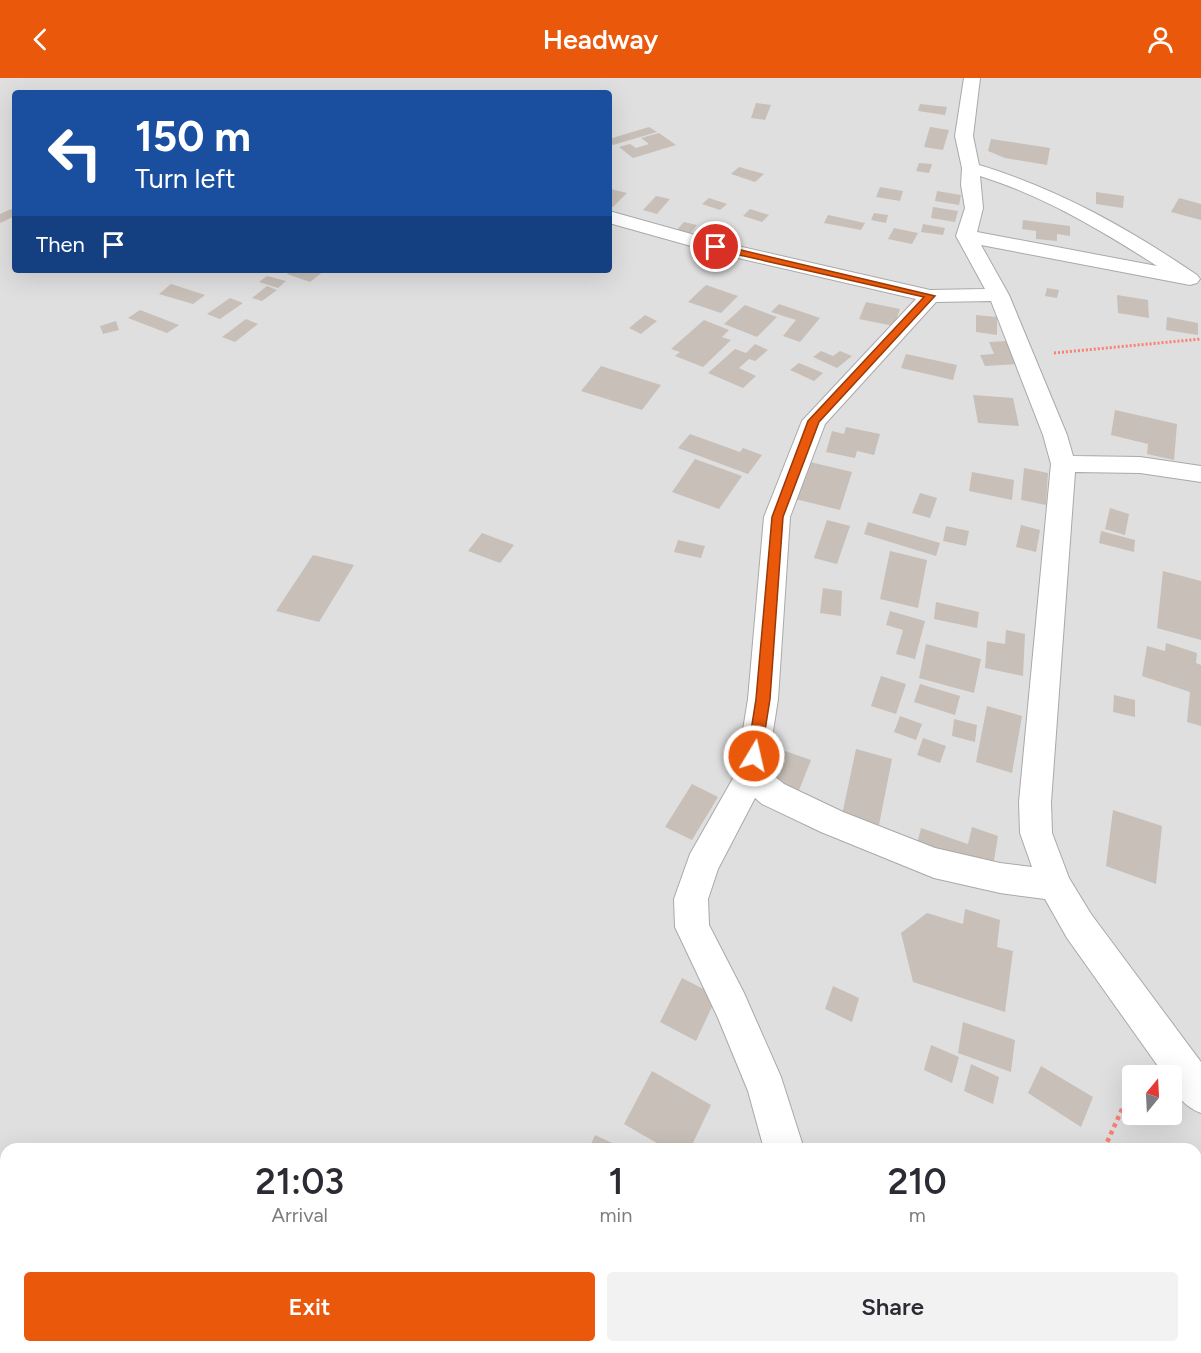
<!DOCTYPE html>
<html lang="en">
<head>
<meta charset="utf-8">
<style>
	:root { --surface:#fff; --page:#f2f2f3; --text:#2b2b33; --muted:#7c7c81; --accent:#ea580c }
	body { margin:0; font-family:Figtree,sans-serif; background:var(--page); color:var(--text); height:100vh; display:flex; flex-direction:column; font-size:22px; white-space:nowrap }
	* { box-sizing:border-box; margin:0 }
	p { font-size:20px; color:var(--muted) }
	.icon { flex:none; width:33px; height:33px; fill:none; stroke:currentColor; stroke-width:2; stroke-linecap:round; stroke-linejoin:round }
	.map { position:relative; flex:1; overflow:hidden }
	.side { position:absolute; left:0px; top:1065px; width:1202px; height:210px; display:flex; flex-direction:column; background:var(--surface); border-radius:18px 18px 0 0; box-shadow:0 6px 24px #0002 }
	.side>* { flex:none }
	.guide { position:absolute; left:12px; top:12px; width:600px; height:183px; border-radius:6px; box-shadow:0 6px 24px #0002; background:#1a4fa0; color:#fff; overflow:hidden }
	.needle { width:39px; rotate:18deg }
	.fabs { position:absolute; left:1122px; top:987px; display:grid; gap:12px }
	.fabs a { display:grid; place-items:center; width:60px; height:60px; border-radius:6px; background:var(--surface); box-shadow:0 6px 24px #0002; font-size:30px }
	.pin { position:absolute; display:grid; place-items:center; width:51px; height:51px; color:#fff; margin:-26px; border:3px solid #fff; border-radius:50%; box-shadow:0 2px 6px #0007 }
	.me { position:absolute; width:66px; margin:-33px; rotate:9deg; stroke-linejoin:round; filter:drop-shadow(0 0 4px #0008) }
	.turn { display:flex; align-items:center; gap:21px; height:126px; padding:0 24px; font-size:27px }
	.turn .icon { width:78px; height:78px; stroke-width:2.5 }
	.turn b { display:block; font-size:42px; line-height:51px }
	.then { display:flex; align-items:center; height:57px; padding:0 24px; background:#0003; gap:12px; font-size:22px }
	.eta { display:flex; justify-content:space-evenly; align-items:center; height:102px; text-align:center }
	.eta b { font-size:36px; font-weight:600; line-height:42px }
	.button { display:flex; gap:12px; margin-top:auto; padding:12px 24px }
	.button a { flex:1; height:69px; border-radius:6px; background:var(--accent); color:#fff; font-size:24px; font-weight:600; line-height:69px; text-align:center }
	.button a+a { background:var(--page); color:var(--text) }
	header { display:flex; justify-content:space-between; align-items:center; height:78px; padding:0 24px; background:var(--accent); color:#fff; font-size:27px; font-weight:600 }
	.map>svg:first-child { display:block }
	.residential { fill:#e0dfdf; fill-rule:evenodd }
	.building { fill:#c7bfb8 }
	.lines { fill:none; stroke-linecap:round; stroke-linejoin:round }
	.minor-casing { stroke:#a9a9a9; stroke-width:2 }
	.path-far1 { stroke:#fa8072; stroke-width:3; stroke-dasharray:2 2; stroke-linecap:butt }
	.path { stroke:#fa8072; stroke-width:4.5; stroke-dasharray:4 4; stroke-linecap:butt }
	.minor { fill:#fff; fill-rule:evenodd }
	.route { fill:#ea580c; stroke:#983908; stroke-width:1.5 }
</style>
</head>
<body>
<header><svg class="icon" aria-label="back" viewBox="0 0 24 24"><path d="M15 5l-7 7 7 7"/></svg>Headway<svg class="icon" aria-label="person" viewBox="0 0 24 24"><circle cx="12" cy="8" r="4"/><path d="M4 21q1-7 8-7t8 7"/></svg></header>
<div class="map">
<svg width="1201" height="1275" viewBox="0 0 1201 1275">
	<rect width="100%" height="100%" fill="#f2efe9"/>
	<!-- residential -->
	<path class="residential" d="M0,0H1201V1275H0ZM15,15H609V192H15ZM1132,998H1172V1036H1132ZM6,1071H1196V1269H6Z"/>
	<!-- building -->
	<g class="building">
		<path d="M756,25L771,27L765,42L751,40Z"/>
		<path d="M920,26L947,29L945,37L918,33Z"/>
		<path d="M649,49L657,54L613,67L609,64V61Z"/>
		<path d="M930,49L949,52L943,72L924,69Z"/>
		<path d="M659,55L676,67L633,80L619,69L630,66L636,70L649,66L641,60Z"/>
		<path d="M991,61L1050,70L1047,87L1005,80L988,73Z"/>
		<path d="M919,85L932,86L929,95L916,93Z"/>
		<path d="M739,89L764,96L755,104L731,96Z"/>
		<path d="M880,109L903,113L900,123L876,119Z"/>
		<path d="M611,111L627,115L613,129L609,128V113Z"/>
		<path d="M937,113L961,117L959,127L935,123Z"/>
		<path d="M1096,114L1124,118L1123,130L1096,126Z"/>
		<path d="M656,118L670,121L657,136L643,132Z"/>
		<path d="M709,120L727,126L720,132L702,126Z"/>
		<path d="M1179,120L1201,126V142L1171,134Z"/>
		<path d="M933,129L958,133L955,144L931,140Z"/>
		<path d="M11,131L15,134V138L0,145V136Z"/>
		<path d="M750,131L769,137L762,144L743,138Z"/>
		<path d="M874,135L888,137L886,145L871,142Z"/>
		<path d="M828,137L865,145L861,152L824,145Z"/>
		<path d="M1023,142L1070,148V158L1057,156V163L1036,161V153L1022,151Z"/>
		<path d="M684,144L697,147L689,157L675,154Z"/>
		<path d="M923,146L945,150L943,157L921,154Z"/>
		<path d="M894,150L918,155L912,166L888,161Z"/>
		<path d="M293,192H325L310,204L287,196Z"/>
		<path d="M267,198L286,203L278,210L259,204Z"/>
		<path d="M171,206L205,217L193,226L159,216Z"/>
		<path d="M706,207L738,218L721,235L688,224Z"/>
		<path d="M267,208L277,212L262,223L252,220Z"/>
		<path d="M1047,210L1059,212L1057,220L1045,218Z"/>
		<path d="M1117,217L1148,222L1149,240L1118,235Z"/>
		<path d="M230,220L243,225L220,241L207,236Z"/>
		<path d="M866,224L900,231L894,248L859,241Z"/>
		<path d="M779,226L820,240L800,264L783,258L796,242L771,234Z"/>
		<path d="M745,227L777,239L757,259L724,246Z"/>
		<path d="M140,232L179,247L167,255L128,240Z"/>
		<path d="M645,237L657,243L641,256L629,250Z"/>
		<path d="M976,237L997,239V257L976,254Z"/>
		<path d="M1167,239L1198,245V257L1166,252Z"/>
		<path d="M246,241L258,246L235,264L222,259Z"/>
		<path d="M704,242L729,252L722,259L731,262L703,289L675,278L680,274L671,271Z"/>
		<path d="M116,243L119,252L103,256L100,248Z"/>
		<path d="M1007,263L1019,286L985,288L980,277L994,276L989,264Z"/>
		<path d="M755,266L768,272L755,283L749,281L739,290L756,298L743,310L708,295L735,271L746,275Z"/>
		<path d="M821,273L833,278L840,273L852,278L837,290L813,279Z"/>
		<path d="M906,276L957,287L953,302L901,290Z"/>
		<path d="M799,285L823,295L814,303L790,292Z"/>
		<path d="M601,288L661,307L642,332L581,313Z"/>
		<path d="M973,317L1013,320L1019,348L978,345Z"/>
		<path d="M1115,332L1177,346L1174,382L1147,376L1148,366L1111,357Z"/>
		<path d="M846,349L880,356L874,377L857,373L855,380L826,374L832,353L844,356Z"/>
		<path d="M690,356L740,374L743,370L762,377L748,396L678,370Z"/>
		<path d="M695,381L742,398L719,431L672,414Z"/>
		<path d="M810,384L852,394L840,432L787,419Z"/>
		<path d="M1024,390L1048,395L1046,427L1021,422Z"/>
		<path d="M972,394L1014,402L1012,422L969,413Z"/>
		<path d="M920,415L937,420L930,440L912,435Z"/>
		<path d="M1110,430L1129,436L1125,457L1105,451Z"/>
		<path d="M827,442L850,448L837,486L814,480Z"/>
		<path d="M868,444L940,465L936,478L864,456Z"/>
		<path d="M1021,447L1040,452L1036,474L1016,469Z"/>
		<path d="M946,448L969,453L966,468L943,463Z"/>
		<path d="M1101,453L1135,462L1134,474L1099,465Z"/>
		<path d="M482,455L514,467L500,485L468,473Z"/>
		<path d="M678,462L705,468L701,480L674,474Z"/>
		<path d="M890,473L927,482L918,530L880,521Z"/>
		<path d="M313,477L354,487L319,544L276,533Z"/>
		<path d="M1163,493L1201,503V562L1157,550Z"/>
		<path d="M823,510L842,513L841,538L820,535Z"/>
		<path d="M936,524L979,534L977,550L934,541Z"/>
		<path d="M890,533L925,543L915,581L896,576L903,552L886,547Z"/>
		<path d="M1006,552L1025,556L1023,598L985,590L987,563L1005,566Z"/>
		<path d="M1166,565L1197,575L1196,585L1201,587V648L1187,644L1190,614L1142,598L1147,568L1165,573Z"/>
		<path d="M926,566L981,581L974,615L919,600Z"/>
		<path d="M881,598L906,606L896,636L871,628Z"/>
		<path d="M920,606L960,618L955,637L914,624Z"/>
		<path d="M1114,617L1135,622V639L1113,634Z"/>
		<path d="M987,628L1022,638L1012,695L976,684Z"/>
		<path d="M900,638L922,646L916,662L894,654Z"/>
		<path d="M954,641L977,647L975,664L952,658Z"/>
		<path d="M923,660L946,668L940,685L917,677Z"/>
		<path d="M856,671L892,681L879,747L842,737Z"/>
		<path d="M785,673L811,682L798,715L772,705Z"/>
		<path d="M692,706L718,719L692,762L665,749Z"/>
		<path d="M1113,732L1162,748L1156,806L1106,788Z"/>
		<path d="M972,749L998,758L992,795L916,770L921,750L968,766Z"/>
		<path d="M965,831L1000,842L997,869L1013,873L1005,934L913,904L901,855L927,835L963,846Z"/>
		<path d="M682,900L717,918L696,963L660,944Z"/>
		<path d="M833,908L859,920L852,944L825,931Z"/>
		<path d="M963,944L1015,962L1011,994L958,975Z"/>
		<path d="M931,967L959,979L952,1005L924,992Z"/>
		<path d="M971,986L999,999L993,1026L964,1013Z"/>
		<path d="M1041,988L1093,1019L1081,1049L1028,1015Z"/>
		<path d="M652,993L711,1027L690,1071H667L624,1046Z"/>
		<path d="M595,1057L625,1071H589Z"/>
		<path d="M1196,1078L1201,1082V1122L1196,1117Z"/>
		<path d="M623,1269H690L688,1275H636Z"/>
	</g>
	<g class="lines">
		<!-- minor casing -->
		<g class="minor-casing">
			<g id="minor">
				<path d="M964,0H980L973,58L979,87C1059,111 1129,151 1197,197L1200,201L1197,205L1190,207L981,167L1009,217L1067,357L1073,378L1140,379L1201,388V404L1140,395L1075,394L1051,724L1052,755L1069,800L1091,836L1201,984V1035C1185,1029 1172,1015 1172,998H1165L1067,860L1045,821L1000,815L934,800L821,754L762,726L755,720L718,791L708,821L709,847L744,915L781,999L804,1071H764L748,1013L718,940L675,849L674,821L690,776L736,695L748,621L764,439L802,343L916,221L716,175L609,145V133L720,164L930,212L985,211L956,158L965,130L961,107L962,90L955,58ZM980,98C1044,118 1101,152 1157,188L977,154L983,130ZM991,223L1043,357L1051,386L1019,724L1020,755L1032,789L1000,785L935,770L843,734L784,706L767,692L778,621L790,439L825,346L936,224Z"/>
				<path d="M793,1269H838L835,1275H790Z"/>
			</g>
		</g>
		<!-- path-far1 -->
		<path class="path-far1" d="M1054,275L1201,261"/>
		<!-- path -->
		<g class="path">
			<path d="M1104,1071L1132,1009"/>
			<path d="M1059,1269L1060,1275"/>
		</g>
		<!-- minor -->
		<use href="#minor" class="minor"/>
	</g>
	<!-- route -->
	<path class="route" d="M716,166L935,218L819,344L783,439L770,621L761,678L759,682H749L747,678L756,621L772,439L808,343L924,219L713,171L711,169Z"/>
</svg>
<div class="fabs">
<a><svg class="needle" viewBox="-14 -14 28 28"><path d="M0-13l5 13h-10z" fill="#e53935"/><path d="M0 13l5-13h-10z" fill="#7c7c81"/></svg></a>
</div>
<div class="pin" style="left:716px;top:169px;background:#d93025"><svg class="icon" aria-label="arrive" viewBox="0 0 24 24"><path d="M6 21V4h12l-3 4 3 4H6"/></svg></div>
<svg class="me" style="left:754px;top:678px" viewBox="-20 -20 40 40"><circle r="17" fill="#ea580c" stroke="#fff" stroke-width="3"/><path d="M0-11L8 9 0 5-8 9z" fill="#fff"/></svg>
<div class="guide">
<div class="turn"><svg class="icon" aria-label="left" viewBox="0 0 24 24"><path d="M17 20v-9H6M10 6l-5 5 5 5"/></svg><div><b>150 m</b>Turn left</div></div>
<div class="then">Then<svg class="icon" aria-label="arrive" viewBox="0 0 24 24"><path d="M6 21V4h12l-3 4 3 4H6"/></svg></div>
</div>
<section class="side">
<div class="eta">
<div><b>21:03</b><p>Arrival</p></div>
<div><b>1</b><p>min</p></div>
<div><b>210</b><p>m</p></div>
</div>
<div class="button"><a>Exit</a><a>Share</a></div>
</section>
</div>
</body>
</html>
